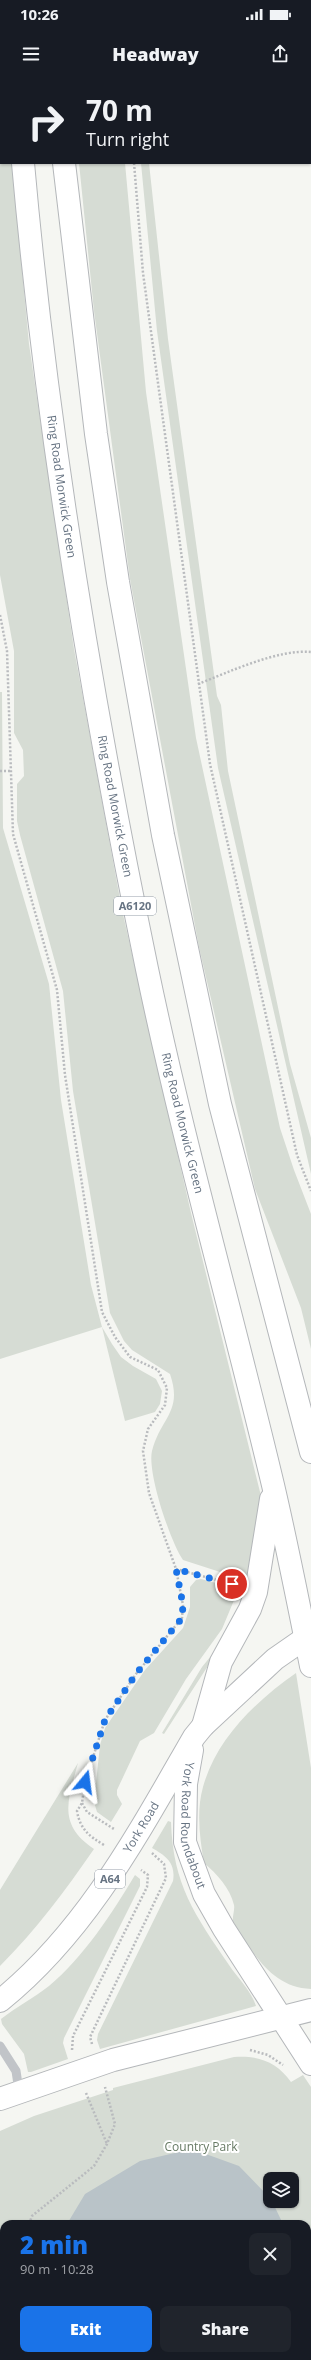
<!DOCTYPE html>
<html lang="en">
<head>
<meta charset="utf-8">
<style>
	:root { --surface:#171b24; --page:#20242c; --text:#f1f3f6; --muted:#9ea1a6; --accent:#1a73e8 }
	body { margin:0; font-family:"Open Sans",sans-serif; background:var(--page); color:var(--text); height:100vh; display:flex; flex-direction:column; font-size:15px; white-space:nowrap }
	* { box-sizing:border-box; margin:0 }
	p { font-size:13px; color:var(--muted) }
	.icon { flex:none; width:22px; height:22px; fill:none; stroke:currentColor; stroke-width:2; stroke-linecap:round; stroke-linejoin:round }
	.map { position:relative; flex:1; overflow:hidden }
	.drawer { position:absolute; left:0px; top:2140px; width:311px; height:140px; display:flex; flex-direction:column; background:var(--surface); border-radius:12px 12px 0 0; box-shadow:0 1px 3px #0004 }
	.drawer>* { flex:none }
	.guide { position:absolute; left:0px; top:0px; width:311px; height:84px; box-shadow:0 1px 3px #0004; background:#171b24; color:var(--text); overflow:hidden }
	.fabs { position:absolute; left:263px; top:2092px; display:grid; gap:8px }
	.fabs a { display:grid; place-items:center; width:36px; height:36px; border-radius:8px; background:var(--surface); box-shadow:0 1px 3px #0004; font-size:20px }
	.pin { position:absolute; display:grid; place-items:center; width:34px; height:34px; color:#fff; margin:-17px; border:2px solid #fff; border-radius:50%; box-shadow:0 1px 4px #0007 }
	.me { position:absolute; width:44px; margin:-22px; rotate:16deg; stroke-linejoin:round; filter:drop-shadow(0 0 3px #0008) }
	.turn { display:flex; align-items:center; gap:14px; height:84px; padding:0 20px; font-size:18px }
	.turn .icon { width:52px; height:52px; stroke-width:2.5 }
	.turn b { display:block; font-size:28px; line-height:34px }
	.round { display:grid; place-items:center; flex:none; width:42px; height:42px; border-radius:8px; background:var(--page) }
	.summary { display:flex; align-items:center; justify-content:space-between; height:68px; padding:0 20px }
	h1 { font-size:24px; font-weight:800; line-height:30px; color:var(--accent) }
	.primary-button { display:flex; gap:8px; margin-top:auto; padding:8px 20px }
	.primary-button a { flex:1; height:46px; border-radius:8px; background:var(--accent); color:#fff; font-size:16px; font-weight:800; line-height:46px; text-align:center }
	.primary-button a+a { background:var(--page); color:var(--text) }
	.status { display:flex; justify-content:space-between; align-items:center; height:28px; padding:0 20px; background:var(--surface); direction:ltr }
	.status svg { height:11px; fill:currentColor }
	header { display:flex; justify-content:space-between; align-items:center; height:52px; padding:0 20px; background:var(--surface); font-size:18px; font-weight:800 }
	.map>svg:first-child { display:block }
	.green { fill:#d6dcd4; fill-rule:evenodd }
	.water { fill:#b9c3c8 }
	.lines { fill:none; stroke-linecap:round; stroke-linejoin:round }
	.highway-casing { stroke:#b4b7ba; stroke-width:24 }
	.path { stroke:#b9bbbe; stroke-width:2.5; stroke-dasharray:2 2; stroke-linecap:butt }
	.lane { stroke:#c1c4c8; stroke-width:9 }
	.highway { stroke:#fff; stroke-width:22 }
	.route { stroke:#1a73e8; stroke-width:7; stroke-dasharray:0 12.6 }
	.labels { text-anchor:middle; stroke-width:4; stroke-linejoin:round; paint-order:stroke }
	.shield { fill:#fff; stroke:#949da8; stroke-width:1 }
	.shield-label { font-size:11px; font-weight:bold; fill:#667382 }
	.street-label { font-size:12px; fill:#667382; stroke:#fff }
	.park-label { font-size:12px; fill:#677a64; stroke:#fff }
</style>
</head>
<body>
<div class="status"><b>10:26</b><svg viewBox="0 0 49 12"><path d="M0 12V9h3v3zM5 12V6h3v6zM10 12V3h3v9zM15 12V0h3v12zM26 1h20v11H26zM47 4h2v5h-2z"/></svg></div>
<header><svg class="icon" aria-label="menu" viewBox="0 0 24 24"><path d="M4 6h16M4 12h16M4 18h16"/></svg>Headway<svg class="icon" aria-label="share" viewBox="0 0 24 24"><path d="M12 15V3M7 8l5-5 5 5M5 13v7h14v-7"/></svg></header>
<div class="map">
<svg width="311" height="2280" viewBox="0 0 311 2280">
	<rect width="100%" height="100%" fill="#f5f6f2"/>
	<!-- green -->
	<g class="green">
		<path d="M0,0L4,1H1V83H12L29,264L74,569L122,830L191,1133L261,1416L251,1502L183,1480C170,1461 147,1392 152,1371C161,1337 183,1332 170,1294L132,1270L124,1261L110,1233L73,1011L63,911L20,755L17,741V704L24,696L23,670L14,653V571L0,495Z"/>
		<path d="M79,83H125L146,312L196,658L280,1048L294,1090L311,1134V1269L301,1228L255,1109L199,867L130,499L94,231Z"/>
		<path d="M141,83H149L168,259L217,616L221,625L228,691L290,984L311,1058V1094L218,688L157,251Z"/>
		<path d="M0,612H2L3,748L49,904L61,1020L91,1205L102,1247L112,1264L121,1277L133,1286L156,1299L162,1311L160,1324L155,1332L125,1341L102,1247L0,1279Z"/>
		<path d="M201,1499L216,1503L237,1513L222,1549L186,1599L154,1653L140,1661L117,1710V1715L122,1724L111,1742L97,1732L94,1722L100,1665L105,1648L145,1590L183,1548L190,1527V1507L196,1500Z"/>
		<path d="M243,1516L246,1517L224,1561L164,1654L162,1653L202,1587L219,1566Z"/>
		<path d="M296,1593L311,1688V1909C279,1908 261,1885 245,1861C242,1856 234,1849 233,1843C232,1837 235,1830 234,1825C230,1808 217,1794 204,1783C200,1759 196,1732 203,1707C216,1659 256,1621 296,1593Z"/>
		<path d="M78,1683C68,1720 57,1744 94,1769C65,1811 36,1850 0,1886V1810Z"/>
		<path d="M168,1741L171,1742C173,1805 195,1835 229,1885C237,1897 252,1912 256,1926L100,1969L97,1960L98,1954L173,1801C176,1783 166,1776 152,1768Z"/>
		<path d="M135,1795L140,1799V1806L64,1958L63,1963L68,1979L31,1992H28L24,1974L2,1944L1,1939C16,1927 34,1918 49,1906C83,1878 113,1832 135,1795Z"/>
		<path d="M234,1977C258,1975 277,1982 291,2002L303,1995L311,2007V2280H0V2051L34,2036L113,2010V2008ZM270,2099H292V2121H270ZM4,2144H307V2276H4Z"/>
	</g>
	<!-- water -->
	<g class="water">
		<path d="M192,2069L239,2086L270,2118V2121H272L283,2144H67L85,2114L140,2081Z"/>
		<path d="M29,2276H229L226,2280H28Z"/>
	</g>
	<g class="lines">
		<!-- highway casing -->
		<g class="highway-casing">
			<g id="highway">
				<path d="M16,0V1"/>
				<path d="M58,0V1"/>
				<path id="s1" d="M23,83C47,354 92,623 147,889C183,1062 232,1233 273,1405C287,1465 299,1526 311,1586"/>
				<path d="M64,83L96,354L118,502L163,755L220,1024L311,1372"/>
				<path d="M203,1646L221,1582L250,1529L256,1512L271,1419"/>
				<path id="s2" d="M192,1670L186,1704L185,1762L204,1814L224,1849L311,1984"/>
				<path id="s3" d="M0,1921C87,1851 139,1752 194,1657L203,1646L275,1579L311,1554"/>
				<path d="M0,2019L113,1980L311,1930"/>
			</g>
		</g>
		<!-- path -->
		<g class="path">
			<path d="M127,0V1"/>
			<path d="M134,83L143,193L210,684L297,1075L311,1111"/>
			<path d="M0,535L7,571L13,754L57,910L65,995L102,1232L115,1257L130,1277L158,1290L167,1308L165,1325L148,1349L143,1371L149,1413L176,1489L183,1525L182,1538L136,1594L105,1640L85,1702L82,1723L77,1731C80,1749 89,1756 104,1765"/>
			<path d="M198,604C229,592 278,569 311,572"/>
			<path d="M0,691H11"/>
			<path d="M176,1489L235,1505"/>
			<path d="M82,1723L87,1732L114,1749"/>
			<path d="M92,1964L90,1957L166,1798L164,1784L152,1773"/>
			<path d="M72,1970L73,1956L147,1807L148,1795L141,1790"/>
			<path d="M250,1970L268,1975L283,1985"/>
			<path d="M86,2013L107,2064"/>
			<path d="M29,2144L32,2136L94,2086L107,2064L115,2044L105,2007"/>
			<path d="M0,2251L4,2236"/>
		</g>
		<!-- lane -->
		<path class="lane" d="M0,1966L16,1991L19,2011"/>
		<!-- highway -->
		<use href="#highway" class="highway"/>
	</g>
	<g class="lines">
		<!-- route -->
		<path class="route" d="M85,1702L105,1640L136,1594L182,1538L183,1525L176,1489L232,1504"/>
	</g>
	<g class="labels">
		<!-- shield labels -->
		<g class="shield">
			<rect x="114" y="817" width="42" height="18" rx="3"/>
			<rect x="95" y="1790" width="30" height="18" rx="3"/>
		</g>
		<g class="shield-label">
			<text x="135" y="830">A6120</text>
			<text x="110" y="1803">A64</text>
		</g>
		<!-- street labels -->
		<g class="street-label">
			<text dy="4" stroke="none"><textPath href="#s1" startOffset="326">Ring Road Morwick Green</textPath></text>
			<text dy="4" stroke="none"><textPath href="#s1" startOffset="650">Ring Road Morwick Green</textPath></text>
			<text dy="4" stroke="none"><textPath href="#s1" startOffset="974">Ring Road Morwick Green</textPath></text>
			<text dy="4" stroke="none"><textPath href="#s2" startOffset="77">York Road Roundabout</textPath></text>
			<text dy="4" stroke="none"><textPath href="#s3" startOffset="225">York Road</textPath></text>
		</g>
		<!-- park labels -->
		<g class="park-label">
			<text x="201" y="2071">Country Park</text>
		</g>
	</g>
</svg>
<div class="fabs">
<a><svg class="icon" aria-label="layers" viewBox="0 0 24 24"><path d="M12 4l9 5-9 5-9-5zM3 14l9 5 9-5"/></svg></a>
</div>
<div class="pin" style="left:232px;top:1504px;background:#d93025"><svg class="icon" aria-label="arrive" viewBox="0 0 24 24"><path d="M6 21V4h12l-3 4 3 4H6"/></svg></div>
<svg class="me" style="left:85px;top:1702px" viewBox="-20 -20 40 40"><path d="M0-17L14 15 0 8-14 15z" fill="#1a73e8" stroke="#fff" stroke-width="4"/></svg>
<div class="guide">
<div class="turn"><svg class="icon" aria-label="right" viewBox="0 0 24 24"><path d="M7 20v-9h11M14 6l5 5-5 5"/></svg><div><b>70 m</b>Turn right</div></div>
</div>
<section class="drawer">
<div class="summary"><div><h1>2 min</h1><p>90 m · 10:28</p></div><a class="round"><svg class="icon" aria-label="close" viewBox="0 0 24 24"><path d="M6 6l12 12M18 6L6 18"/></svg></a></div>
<div class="primary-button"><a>Exit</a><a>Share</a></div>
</section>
</div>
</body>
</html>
